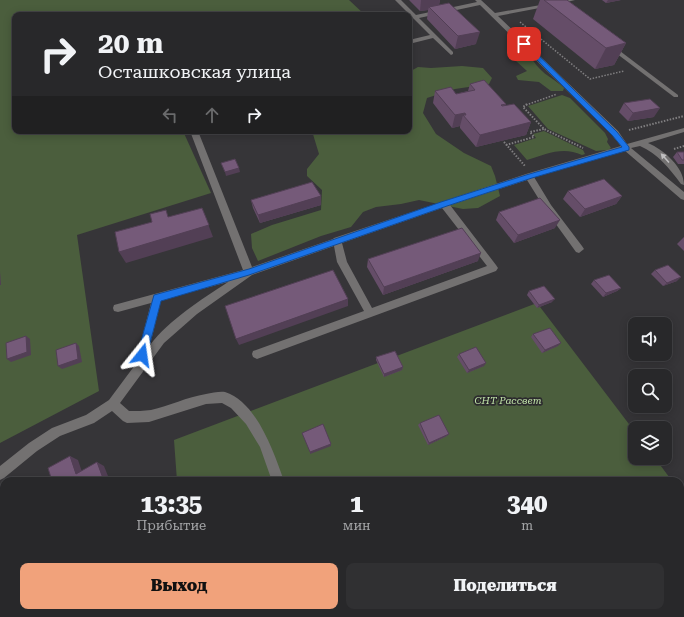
<!DOCTYPE html>
<html lang="ru">
<head>
<meta charset="utf-8">
<style>
	:root { --surface:#28282a; --page:#303032; --text:#f1f3f6; --muted:#a5a6a8; --line:#444447; --accent:#f1a27b }
	body { margin:0; font-family:"Roboto Serif",serif; background:var(--page); color:var(--text); height:100vh; display:flex; flex-direction:column; font-size:15px; white-space:nowrap }
	* { box-sizing:border-box; margin:0 }
	p { font-size:13px; color:var(--muted) }
	.icon { flex:none; width:22px; height:22px; fill:none; stroke:currentColor; stroke-width:2; stroke-linecap:round; stroke-linejoin:round }
	.map { position:relative; flex:1; overflow:hidden }
	.sheet { position:absolute; left:0px; top:477px; width:684px; height:140px; display:flex; flex-direction:column; background:var(--surface); border-radius:12px 12px 0 0; box-shadow:0 2px 10px #0003,0 0 0 1px var(--line) }
	.sheet>* { flex:none }
	.hud { position:absolute; left:12px; top:12px; width:400px; height:122px; border-radius:8px; box-shadow:0 2px 10px #0003,0 0 0 1px var(--line); background:#28282a; color:var(--text); overflow:hidden }
	.tools { position:absolute; left:628px; top:317px; display:grid; gap:8px }
	.tools a { display:grid; place-items:center; width:44px; height:44px; border-radius:8px; background:var(--surface); box-shadow:0 2px 10px #0003,0 0 0 1px var(--line); font-size:20px }
	.pin { position:absolute; display:grid; place-items:center; width:34px; height:34px; color:#fff; margin:-17px; border-radius:8px; box-shadow:0 2px 6px #0006 }
	.me { position:absolute; width:44px; margin:-22px; rotate:15deg; stroke-linejoin:round; filter:drop-shadow(0 0 3px #0008) }
	.turn { display:flex; align-items:center; gap:14px; height:84px; padding:0 20px; font-size:18px }
	.turn .icon { width:52px; height:52px; stroke-width:2.5 }
	.turn b { display:block; font-size:28px; line-height:34px }
	.lanes { display:flex; align-items:center; height:38px; padding:0 20px; background:#0003; justify-content:center; gap:20px; direction:ltr }
	.lanes .off { opacity:.35 }
	.eta { display:flex; justify-content:space-evenly; align-items:center; height:68px; text-align:center }
	.eta b { font-size:24px; font-weight:800; line-height:28px }
	.button { display:flex; gap:8px; margin-top:auto; padding:8px 20px }
	.button a { flex:1; height:46px; border-radius:8px; background:var(--accent); color:#111; font-size:16px; font-weight:800; line-height:46px; text-align:center }
	.button a+a { background:var(--page); color:var(--text) }
	.map>svg:first-child { display:block }
	.green { fill:#4b5e3d }
	.lines { fill:none; stroke-linecap:round; stroke-linejoin:round }
	.path-far1 { stroke:#807f81; stroke-width:1.5; stroke-dasharray:1.5 1.5; stroke-linecap:butt }
	.path { stroke:#807f81; stroke-width:2; stroke-dasharray:1.5 1.5; stroke-linecap:butt }
	.minor { fill:#737171; fill-rule:evenodd }
	.wall { fill:#654d68 }
	.shaded-wall { fill:#523f55 }
	.building { fill:#755a79; stroke:#523f55 }
	.oneway { fill:#c0bfc0 }
	.route { fill:#1a73e8; stroke:#114b97 }
	.labels { text-anchor:middle; stroke-width:3.5; stroke-linejoin:round; paint-order:stroke }
	.park-label { font-size:10px; font-style:italic; fill:#c3e6aa; stroke:#2c2b2e }
</style>
</head>
<body>
<div class="map">
<svg width="684" height="617" viewBox="0 0 684 617">
	<rect width="100%" height="100%" fill="#363538"/>
	<!-- green -->
	<g class="green">
		<path d="M0,0H349L365,15H15V131H183L211,193L77,235L99,391L0,443Z"/>
		<path d="M523,54C532,56 533,62 539,68C546,76 556,80 564,88L563,91H551L539,82L518,80L516,76L527,71L516,61L517,57Z"/>
		<path d="M462,66L483,68L492,78L489,84L455,89L427,98L423,113L436,134L464,153L491,166L495,176L500,196L478,208L463,209L419,200L401,204L376,207L363,212L351,227L321,236L258,261L252,248L251,234L272,225L321,210L322,190L307,176V169L319,154L312,131H409V72L418,67L431,68Z"/>
		<path d="M562,95L570,98L605,133L608,139L607,142L611,148L608,150L596,151L548,129L528,106Z"/>
		<path d="M544,131L583,150L585,154L582,155C563,146 546,154 527,160L514,145L536,138L533,134Z"/>
		<path d="M537,303L635,432V458H655L672,481H177L174,440Z"/>
		<path d="M680,491L684,496V617H0V586L4,585V613H680Z"/>
	</g>
	<g class="lines">
		<!-- path-far1 -->
		<g class="path-far1">
			<path d="M520,22L590,79L624,71"/>
			<path d="M526,105L557,94"/>
		</g>
		<!-- path -->
		<g class="path">
			<path d="M527,104L523,107L544,129L583,148"/>
			<path d="M629,130L684,116"/>
			<path d="M504,142L525,166"/>
			<path d="M506,145L534,137L530,132L544,129"/>
			<path d="M674,149L684,146"/>
		</g>
		<!-- minor -->
		<g class="minor">
			<path d="M395,0H401L416,15L477,2L475,0H481L495,13L552,3V5L550,6L498,16L618,131L627,144L684,128V132L648,143C664,150 684,167 684,185L681,184C669,168 658,154 640,146L631,148L684,192V200L681,199L624,150L534,177L551,205L582,246L584,249L579,253L576,252L545,209L527,180L450,205L496,265L498,268L496,271L257,359L253,357L252,354L253,351L364,311L337,262L334,246L252,275L197,314L164,343L120,403L129,411C136,411 144,411 151,410C169,406 187,397 206,394C212,393 220,391 225,392C257,402 274,453 284,481H272L260,447L246,424L231,408L222,403L206,404L149,422L127,423L123,421L112,411L94,423L60,436L37,451L4,478L0,480V466L29,443L52,428L86,415L109,400L135,365L151,303L118,312L114,311L113,308L114,305L243,270L190,131H198L252,267L333,239L334,238L526,174L621,146L612,135L480,5L419,18L453,52V54L451,55L433,38L409,44V40L430,35ZM442,208L487,266L372,308L347,262L342,243ZM228,282C201,300 170,319 150,345L161,300Z"/>
			<path d="M562,0H575L555,5L552,3Z"/>
			<path d="M608,45H612L678,95V97H674L608,47Z"/>
			<path d="M320,613H334L335,617H321Z"/>
		</g>
	</g>
	<!-- wall -->
	<g class="wall">
		<path d="M409,0H440L439,5L476,44L455,49L427,19L428,10L420,11Z"/>
		<path d="M540,0H567L626,43L614,65L595,69L533,19Z"/>
		<path d="M602,0H621L606,3Z"/>
		<path d="M470,84L506,104L505,106L531,122L526,135L476,147L460,128V126L452,128L433,103L435,91L456,94L468,91Z"/>
		<path d="M624,103L654,117L628,121L619,112Z"/>
		<path d="M677,152H684V164H678L673,157Z"/>
		<path d="M568,191L622,196L616,204L580,217L563,199Z"/>
		<path d="M251,200L321,205L260,223L253,208Z"/>
		<path d="M499,212L555,228L514,243L496,220Z"/>
		<path d="M684,237V251L677,244Z"/>
		<path d="M368,259L478,261L383,295L367,267Z"/>
		<path d="M655,270L677,281L663,286L651,274Z"/>
		<path d="M594,280L621,288L617,291L603,297L591,284Z"/>
		<path d="M529,291L552,302L537,308L527,295Z"/>
		<path d="M533,334L558,346L542,353L531,337Z"/>
		<path d="M459,354L484,366L467,373L457,357Z"/>
		<path d="M376,357L403,367L402,370L384,377L376,360Z"/>
		<path d="M420,423L447,436L428,445L418,425Z"/>
	</g>
	<!-- shaded-wall -->
	<g class="shaded-wall">
		<path d="M421,0H440L438,8L429,7L428,10L420,11Z"/>
		<path d="M608,0H621L606,3Z"/>
		<path d="M480,32L476,44L455,49L458,36Z"/>
		<path d="M626,43L614,65L595,69L606,48Z"/>
		<path d="M660,108L654,117L628,121L633,113Z"/>
		<path d="M465,113L464,116L463,115L460,126L452,128L455,115Z"/>
		<path d="M531,122L526,135L476,147L480,135Z"/>
		<path d="M239,168L240,172L226,176L225,172Z"/>
		<path d="M321,196V205L260,223L258,215Z"/>
		<path d="M622,196L616,204L580,217L585,209Z"/>
		<path d="M202,208L213,237L126,263L119,252Z"/>
		<path d="M560,220L555,228L514,243L518,235Z"/>
		<path d="M481,253L478,261L383,295L384,287Z"/>
		<path d="M0,271L1,285H0Z"/>
		<path d="M681,277L677,281L663,286L667,283Z"/>
		<path d="M621,288L617,291L603,297L606,293Z"/>
		<path d="M348,299V306L239,345L236,339Z"/>
		<path d="M555,299L552,302L537,308L539,305Z"/>
		<path d="M26,336L30,339L31,355L11,362L7,359Z"/>
		<path d="M76,343L79,346L82,362L62,369L58,366Z"/>
		<path d="M561,343L558,346L542,353L545,350Z"/>
		<path d="M486,363L484,366L467,373L469,370Z"/>
		<path d="M403,367L402,370L384,377V374Z"/>
		<path d="M449,434L447,436L428,445L429,443Z"/>
		<path d="M331,444V446L310,454V452Z"/>
		<path d="M70,456L78,460L84,478L76,474Z"/>
		<path d="M97,462L104,466L110,481H104Z"/>
		<path d="M0,489L4,490V523L0,507Z"/>
		<path d="M4,560V572L0,574V563Z"/>
	</g>
	<!-- building -->
	<g class="building">
		<path d="M544,0H567L626,43L606,48Z"/>
		<path d="M449,3L480,32L458,36L429,7Z"/>
		<path d="M357,13L359,15H347Z"/>
		<path d="M484,80L506,104L501,105L502,106L514,104L531,122L480,135L463,115H466L465,113L455,115L435,91L451,87L456,94L475,90L470,84Z"/>
		<path d="M650,99L660,108L633,113L624,103Z"/>
		<path d="M677,152H684V160H682Z"/>
		<path d="M235,159L239,168L225,172L221,163Z"/>
		<path d="M604,179L622,196L585,209L568,191Z"/>
		<path d="M312,182L321,196L258,215L251,200Z"/>
		<path d="M540,198L560,220L518,235L499,212Z"/>
		<path d="M202,208L209,225L119,252L115,232L152,222L150,214L166,210L168,217Z"/>
		<path d="M462,228L481,253L384,287L368,259Z"/>
		<path d="M668,265L681,277L667,283L655,270Z"/>
		<path d="M333,270L348,299L236,339L225,306Z"/>
		<path d="M609,275L621,288L606,293L594,280Z"/>
		<path d="M544,286L555,299L539,305L529,291Z"/>
		<path d="M550,328L561,343L545,350L533,334Z"/>
		<path d="M26,336L27,352L7,359L6,343Z"/>
		<path d="M76,343L78,359L58,366L56,350Z"/>
		<path d="M476,347L486,363L469,370L459,354Z"/>
		<path d="M395,351L403,367L384,374L376,357Z"/>
		<path d="M439,415L449,434L429,443L420,423Z"/>
		<path d="M323,424L331,444L310,452L302,433Z"/>
		<path d="M70,456L76,474L97,462L104,481H52L48,468Z"/>
		<path d="M258,479L259,481H253Z"/>
		<path d="M0,507L4,523V560L0,563Z"/>
	</g>
	<!-- one-way arrows -->
	<defs><path id="oneway-solid" d="M-6-.8H1V-3.2L6.5 0L1 3.2V.8H-6Z"/></defs>
	<use class="oneway" href="#oneway-solid" transform="translate(665 158) rotate(-132)"/>
	<!-- route -->
	<path class="route" d="M522,43H526L617,132L629,147V150L532,178L447,206L249,275L161,301L147,355L145,358L142,360L139,358L137,355L154,295L249,269L441,202L526,175L622,147L612,135L522,45Z"/>
	<g class="labels">
		<!-- park labels -->
		<g class="park-label">
			<text x="508" y="404">СНТ Рассвет</text>
		</g>
	</g>
</svg>
<div class="tools">
<a><svg class="icon" aria-label="sound" viewBox="0 0 24 24"><path d="M4 9h4l5-4v14l-5-4H4zM17 9q2 3 0 6"/></svg></a>
<a><svg class="icon" aria-label="search" viewBox="0 0 24 24"><circle cx="10" cy="10" r="6"/><path d="M15 15l6 6"/></svg></a>
<a><svg class="icon" aria-label="layers" viewBox="0 0 24 24"><path d="M12 4l9 5-9 5-9-5zM3 14l9 5 9-5"/></svg></a>
</div>
<div class="pin" style="left:524px;top:44px;background:#d93025"><svg class="icon" aria-label="arrive" viewBox="0 0 24 24"><path d="M6 21V4h12l-3 4 3 4H6"/></svg></div>
<svg class="me" style="left:142px;top:355px" viewBox="-20 -20 40 40"><path d="M0-17L14 15 0 8-14 15z" fill="#1a73e8" stroke="#fff" stroke-width="4"/></svg>
<div class="hud">
<div class="turn"><svg class="icon" aria-label="right" viewBox="0 0 24 24"><path d="M7 20v-9h11M14 6l5 5-5 5"/></svg><div><b>20 m</b>Осташковская улица</div></div>
<div class="lanes"><svg class="icon off" aria-label="left" viewBox="0 0 24 24"><path d="M17 20v-9H6M10 6l-5 5 5 5"/></svg><svg class="icon off" aria-label="ahead" viewBox="0 0 24 24"><path d="M12 20V5M6 11l6-6 6 6"/></svg><svg class="icon" aria-label="right" viewBox="0 0 24 24"><path d="M7 20v-9h11M14 6l5 5-5 5"/></svg></div>
</div>
<section class="sheet">
<div class="eta">
<div><b>13:35</b><p>Прибытие</p></div>
<div><b>1</b><p>мин</p></div>
<div><b>340</b><p>m</p></div>
</div>
<div class="button"><a>Выход</a><a>Поделиться</a></div>
</section>
</div>
</body>
</html>
